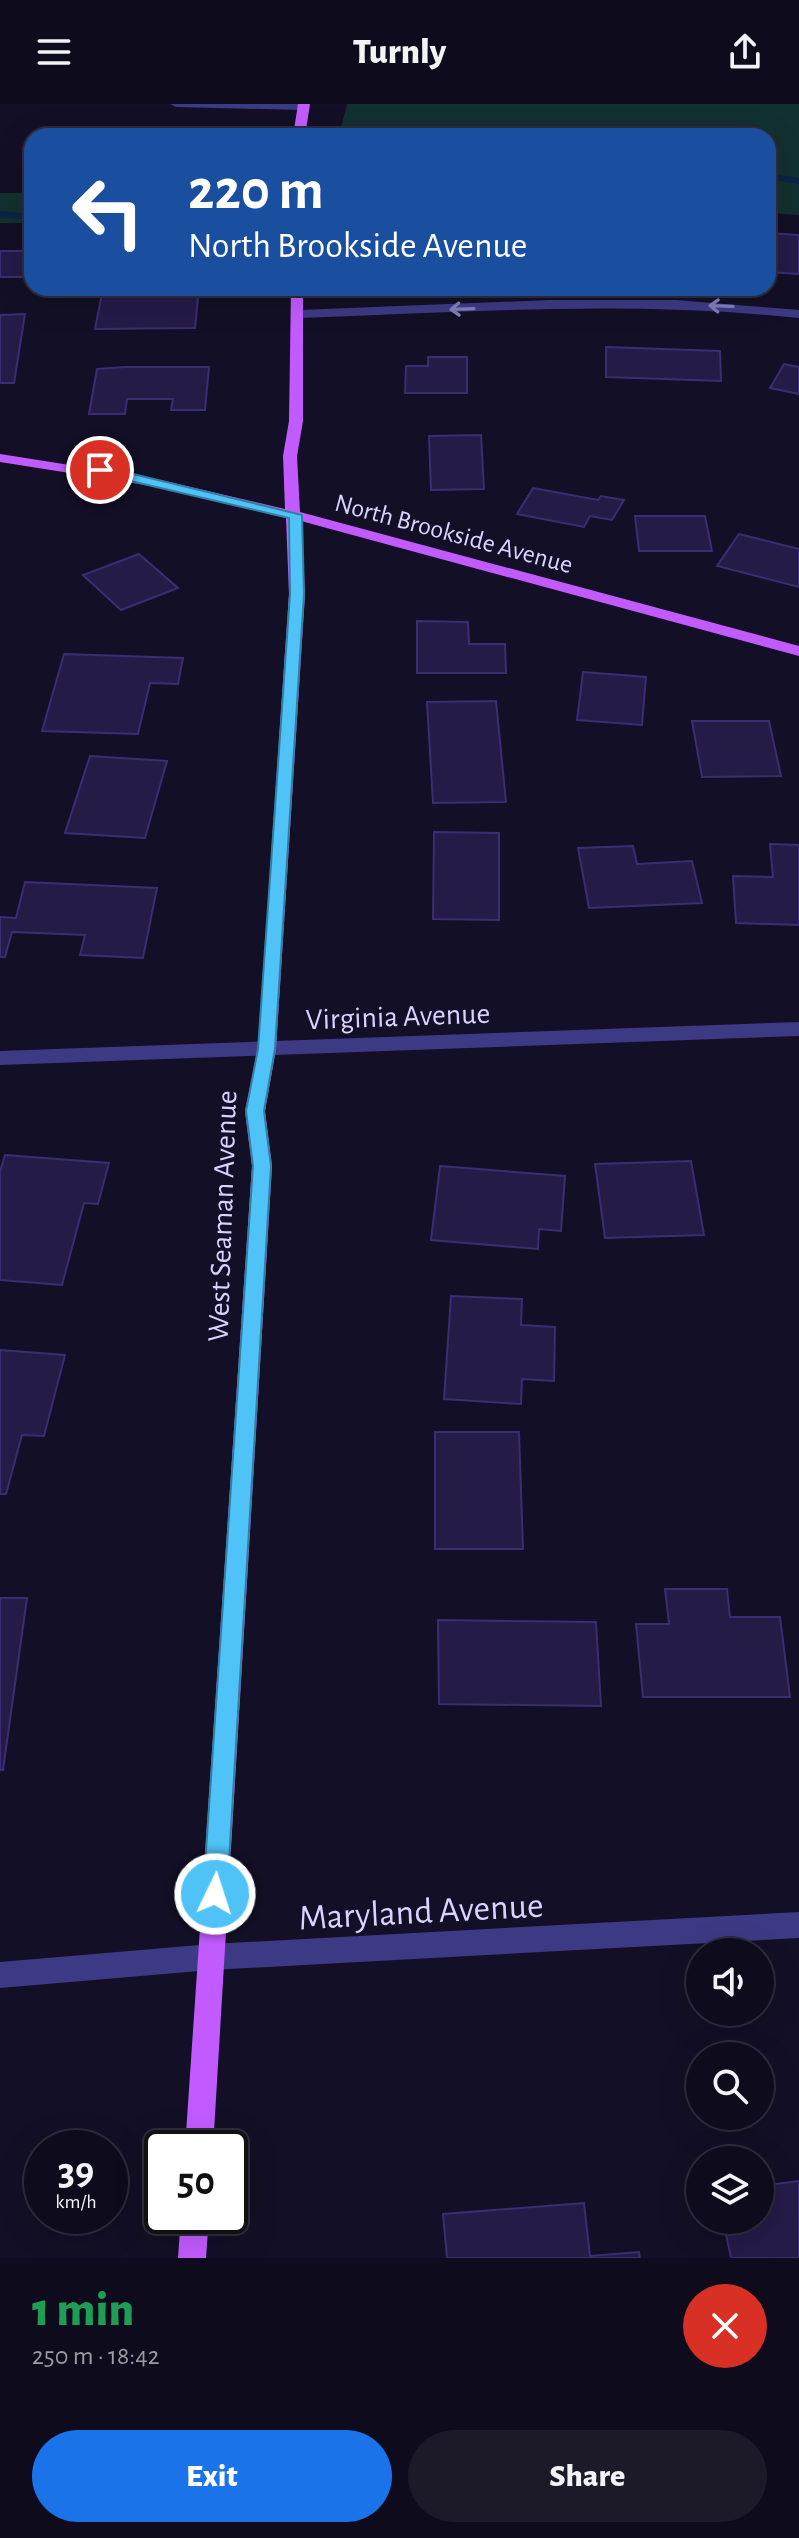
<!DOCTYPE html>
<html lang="en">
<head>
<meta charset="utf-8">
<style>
	:root { --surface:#0e0b1c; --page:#1c1929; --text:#f1f3f6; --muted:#9b9ba3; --line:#2e2b3b; --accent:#1a73e8 }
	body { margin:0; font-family:"Alegreya Sans",sans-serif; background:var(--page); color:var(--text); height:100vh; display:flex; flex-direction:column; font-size:30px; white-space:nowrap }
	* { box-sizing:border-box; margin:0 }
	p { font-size:26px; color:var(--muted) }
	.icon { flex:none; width:44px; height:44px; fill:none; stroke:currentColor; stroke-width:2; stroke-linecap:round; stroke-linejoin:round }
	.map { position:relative; height:2154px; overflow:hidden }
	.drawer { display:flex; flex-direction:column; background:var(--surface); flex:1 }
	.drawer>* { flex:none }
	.top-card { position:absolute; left:24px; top:24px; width:752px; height:168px; border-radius:24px; box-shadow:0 8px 32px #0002,0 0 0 2px var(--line); background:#1a4fa0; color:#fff; overflow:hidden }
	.controls { position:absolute; left:686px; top:1834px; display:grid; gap:16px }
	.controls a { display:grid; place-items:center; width:88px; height:88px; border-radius:50%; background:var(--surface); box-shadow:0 8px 32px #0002,0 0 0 2px var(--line); font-size:40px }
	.speed { position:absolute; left:24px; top:2026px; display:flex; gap:16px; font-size:40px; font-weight:700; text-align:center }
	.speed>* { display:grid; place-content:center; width:104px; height:104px; border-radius:50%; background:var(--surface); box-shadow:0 8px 32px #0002,0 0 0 2px var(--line); line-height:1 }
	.speed small { font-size:20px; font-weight:400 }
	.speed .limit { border:4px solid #111; border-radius:12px; background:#fff; color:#111 }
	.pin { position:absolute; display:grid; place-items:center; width:68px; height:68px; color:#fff; margin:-34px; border:4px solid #fff; border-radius:50%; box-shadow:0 2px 8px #0007 }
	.me { position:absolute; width:88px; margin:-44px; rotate:4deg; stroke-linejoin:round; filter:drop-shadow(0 0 6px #0008) }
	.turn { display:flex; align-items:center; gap:28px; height:168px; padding:0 32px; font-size:36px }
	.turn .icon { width:104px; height:104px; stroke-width:2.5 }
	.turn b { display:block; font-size:56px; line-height:68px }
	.round { display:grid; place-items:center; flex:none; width:84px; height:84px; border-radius:42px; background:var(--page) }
	.headline { display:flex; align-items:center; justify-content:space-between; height:136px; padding:0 32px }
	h1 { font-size:48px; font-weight:800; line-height:60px; color:#1e9e55 }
	.cta { display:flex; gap:16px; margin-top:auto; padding:16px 32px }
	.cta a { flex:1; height:92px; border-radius:48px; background:var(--accent); color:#fff; font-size:32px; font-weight:800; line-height:92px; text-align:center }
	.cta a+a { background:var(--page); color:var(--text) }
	header { display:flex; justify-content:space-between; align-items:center; height:104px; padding:0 32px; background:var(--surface); font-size:36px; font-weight:800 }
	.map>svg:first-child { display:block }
	.green { fill:#12302f }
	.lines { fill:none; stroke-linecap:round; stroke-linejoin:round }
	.stream { fill:#0c2248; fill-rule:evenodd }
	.building { fill:#241b47; stroke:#3b2d73; stroke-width:2 }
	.minor { fill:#3d3a85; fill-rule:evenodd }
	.major { fill:#c25bff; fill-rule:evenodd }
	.oneway { stroke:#837fbc }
	.route { fill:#4fc3f7; stroke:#337fa1; stroke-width:2 }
	.labels { text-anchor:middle; stroke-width:6; stroke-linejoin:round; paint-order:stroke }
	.far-street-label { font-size:26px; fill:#d9d4ff; stroke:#130f26 }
	.street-label { font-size:30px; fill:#d9d4ff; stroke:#130f26 }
	.near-street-label { font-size:36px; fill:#d9d4ff; stroke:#130f26 }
</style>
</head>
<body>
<header><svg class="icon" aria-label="menu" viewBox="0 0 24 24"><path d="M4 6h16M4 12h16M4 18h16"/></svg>Turnly<svg class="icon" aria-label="share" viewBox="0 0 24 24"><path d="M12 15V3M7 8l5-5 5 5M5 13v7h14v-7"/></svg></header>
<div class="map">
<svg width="799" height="2154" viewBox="0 0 799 2154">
	<rect width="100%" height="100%" fill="#130f26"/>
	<!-- green -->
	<g class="green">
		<path d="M347,0H799V111L768,109V32H339Z"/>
		<rect x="0" y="89" width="32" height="30"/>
	</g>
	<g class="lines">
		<!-- stream -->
		<g class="stream">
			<path d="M768,69L799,74V80L768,75Z"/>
			<path d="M0,107L32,110V116L0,113Z"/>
		</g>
	</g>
	<!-- building -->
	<g class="building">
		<path d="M768,129L799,131V170L768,168Z"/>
		<rect x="0" y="147" width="32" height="26"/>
		<path d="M103,184H199L195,224L95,225Z"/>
		<path d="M25,210L14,279H0V211Z"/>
		<path d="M606,243L720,247L721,277L606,273Z"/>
		<path d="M428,253H467V289H405L406,262H428Z"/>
		<path d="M784,260L799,263V290L770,284Z"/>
		<path d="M125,263H209L205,306H171L173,295H127L125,310H89L97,265Z"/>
		<path d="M481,331L484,385L431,386L429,332Z"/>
		<path d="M533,384L598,396L601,392L624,396L612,416L590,412L584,423L517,410Z"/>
		<path d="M635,412H705L712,447H639Z"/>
		<path d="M739,430L799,445V483L717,462Z"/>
		<path d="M139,450L178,484L121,506L83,471Z"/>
		<path d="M417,517L468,518L469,540H505L506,569H417Z"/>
		<path d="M64,550L183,554L178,580L150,579L138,630L42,627Z"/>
		<path d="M583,568L646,573L642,621L577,616Z"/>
		<path d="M496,597L506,698L433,699L427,598Z"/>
		<path d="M692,617H769L781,672L702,673Z"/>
		<path d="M90,652L167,657L145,734L65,729Z"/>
		<path d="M434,728L499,729V816L433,815Z"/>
		<path d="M770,740L799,741V821L736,819L733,772L773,773Z"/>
		<path d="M633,742L637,760L692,757L702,799L589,804L578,744Z"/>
		<path d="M25,778L157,784L143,854L80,851L85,831L12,828L5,853H0V813L16,814Z"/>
		<path d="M5,1051L109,1059L98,1100L84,1099L62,1181L0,1176V1068Z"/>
		<path d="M691,1057L704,1131L605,1134L595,1060Z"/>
		<path d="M440,1062L565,1072L561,1127L539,1125L538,1145L431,1136Z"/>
		<path d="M451,1192L522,1195L521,1221L555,1223L554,1277L522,1275L521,1300L444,1295Z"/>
		<path d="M0,1246L65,1251L44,1332L22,1331L6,1390H0Z"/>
		<path d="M435,1328H519L523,1445H435Z"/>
		<path d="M665,1485H727L730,1513H780L790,1593H643L636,1520H669Z"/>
		<path d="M0,1494H27L3,1666H0Z"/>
		<path d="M438,1516L596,1518L601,1602L439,1600Z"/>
		<path d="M799,2077V2154H731L723,2116H760V2082Z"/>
		<path d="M584,2099L590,2152L639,2148L640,2154H447L443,2110Z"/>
	</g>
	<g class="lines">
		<!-- minor -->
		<g class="minor">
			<path d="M170,0H304L309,3L303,6L176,3Z"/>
			<path d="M550,196H676L799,206V214C632,196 466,208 299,214L293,210L299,206Z"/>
			<path d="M799,918V932L0,961V947Z"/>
			<path d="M799,1808V1834L211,1866L0,1884V1858L211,1840Z"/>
		</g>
		<!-- major -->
		<g class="major">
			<path d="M298,0H310L305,32H293Z"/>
			<path d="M291,184H303V317L297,352L300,408L799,542V552L301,417L305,490L276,945L265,1007L272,1062L213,2044H185L252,1062L245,1007L258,945L289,490L286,414L152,382L0,358V350L152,374L285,405L283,352L289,317Z"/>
			<path d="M181,2112H209L206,2154H178Z"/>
		</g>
	</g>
	<!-- one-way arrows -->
	<defs><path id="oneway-shaft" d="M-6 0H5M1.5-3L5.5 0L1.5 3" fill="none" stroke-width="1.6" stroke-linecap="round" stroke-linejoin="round" transform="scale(2)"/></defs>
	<g class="oneway">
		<use href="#oneway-shaft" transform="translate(721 202) rotate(-178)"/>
		<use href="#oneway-shaft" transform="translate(462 205) rotate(178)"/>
	</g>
	<!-- route -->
	<path class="route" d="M100,362L302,411L304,490L275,945L264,1007L271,1062L227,1790L223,1798L215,1801L206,1798L203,1790L253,1062L246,1007L258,945L290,490L289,414L96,369V363Z"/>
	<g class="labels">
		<!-- far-street labels -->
		<g class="far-street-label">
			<text transform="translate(454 429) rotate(15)" y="9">North Brookside Avenue</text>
		</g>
		<!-- street labels -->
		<g class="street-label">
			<text transform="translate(398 912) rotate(-2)" y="10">Virginia Avenue</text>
			<text transform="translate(222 1112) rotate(-88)" y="10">West Seaman Avenue</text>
		</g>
		<!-- near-street labels -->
		<g class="near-street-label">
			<text transform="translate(421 1806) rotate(-3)" y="13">Maryland Avenue</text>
		</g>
	</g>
</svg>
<div class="controls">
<a><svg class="icon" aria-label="sound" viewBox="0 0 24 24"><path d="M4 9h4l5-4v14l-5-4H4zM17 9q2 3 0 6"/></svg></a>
<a><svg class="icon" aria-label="search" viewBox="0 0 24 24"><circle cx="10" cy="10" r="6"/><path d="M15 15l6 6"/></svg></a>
<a><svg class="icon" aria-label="layers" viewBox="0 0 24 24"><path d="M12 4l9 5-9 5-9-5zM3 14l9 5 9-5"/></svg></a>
</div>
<div class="speed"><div>39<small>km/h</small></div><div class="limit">50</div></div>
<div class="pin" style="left:100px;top:366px;background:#d93025"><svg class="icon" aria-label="arrive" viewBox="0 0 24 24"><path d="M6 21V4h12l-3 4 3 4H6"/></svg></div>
<svg class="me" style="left:215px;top:1790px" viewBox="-20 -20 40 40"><circle r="17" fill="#4fc3f7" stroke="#fff" stroke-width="3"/><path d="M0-11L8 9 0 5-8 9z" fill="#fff"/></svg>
<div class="top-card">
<div class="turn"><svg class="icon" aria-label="left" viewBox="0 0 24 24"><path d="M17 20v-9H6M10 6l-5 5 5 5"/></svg><div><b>220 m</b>North Brookside Avenue</div></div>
</div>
</div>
<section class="drawer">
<div class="headline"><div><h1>1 min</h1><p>250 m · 18:42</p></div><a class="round" style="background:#d93025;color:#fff"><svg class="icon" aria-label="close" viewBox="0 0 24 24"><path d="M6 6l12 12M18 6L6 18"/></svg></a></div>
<div class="cta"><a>Exit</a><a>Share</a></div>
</section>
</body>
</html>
